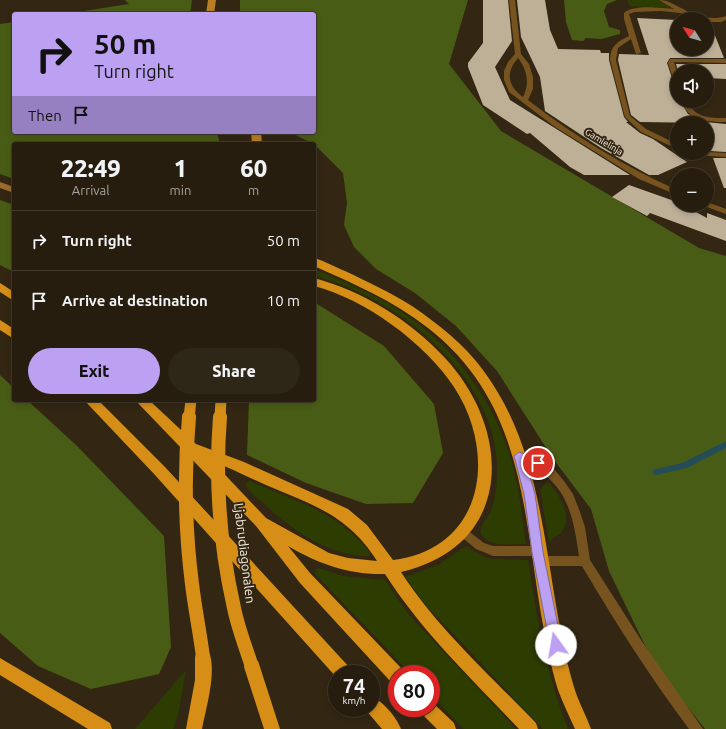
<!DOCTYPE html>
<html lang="en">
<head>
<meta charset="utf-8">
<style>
	:root { --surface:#261d0e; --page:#2e2617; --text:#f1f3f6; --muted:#a4a29e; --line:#423b2e; --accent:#bca0f2 }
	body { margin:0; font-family:Ubuntu,sans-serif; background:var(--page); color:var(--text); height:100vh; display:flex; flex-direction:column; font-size:15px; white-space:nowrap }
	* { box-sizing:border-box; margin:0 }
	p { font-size:13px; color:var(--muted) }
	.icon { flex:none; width:22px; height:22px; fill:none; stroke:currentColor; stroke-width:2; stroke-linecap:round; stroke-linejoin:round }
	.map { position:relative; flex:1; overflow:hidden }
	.details { position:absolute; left:12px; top:142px; width:304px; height:260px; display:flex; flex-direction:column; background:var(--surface); border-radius:4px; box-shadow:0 2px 6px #0003,0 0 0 1px var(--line) }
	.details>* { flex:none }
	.hud { position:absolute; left:12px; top:12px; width:304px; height:122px; border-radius:4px; box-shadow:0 2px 6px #0003,0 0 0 1px var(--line); background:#bca0f2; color:#111; overflow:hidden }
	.needle { width:26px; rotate:307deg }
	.controls { position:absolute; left:670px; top:12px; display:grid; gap:8px }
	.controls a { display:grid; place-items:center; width:44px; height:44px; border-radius:50%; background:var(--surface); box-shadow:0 2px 6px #0003,0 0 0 1px var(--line); font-size:20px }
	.speed { position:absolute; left:328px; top:665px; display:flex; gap:8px; font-size:20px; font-weight:700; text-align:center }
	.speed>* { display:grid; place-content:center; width:52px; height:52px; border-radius:50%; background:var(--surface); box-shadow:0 2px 6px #0003,0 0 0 1px var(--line); line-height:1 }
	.speed small { font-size:10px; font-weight:400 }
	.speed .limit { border:6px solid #d22; background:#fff; color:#111 }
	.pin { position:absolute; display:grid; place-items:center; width:34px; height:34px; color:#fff; margin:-17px; border:2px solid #fff; border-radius:50%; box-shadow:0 1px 4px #0007 }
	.me { position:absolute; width:44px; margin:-22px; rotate:347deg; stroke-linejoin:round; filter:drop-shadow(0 0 3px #0008) }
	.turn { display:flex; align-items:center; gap:14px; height:84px; padding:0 16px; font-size:18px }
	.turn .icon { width:52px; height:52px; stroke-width:2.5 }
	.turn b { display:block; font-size:28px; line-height:34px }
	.then { display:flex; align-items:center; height:38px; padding:0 16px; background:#0003; gap:8px; font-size:15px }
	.eta { display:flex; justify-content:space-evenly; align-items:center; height:68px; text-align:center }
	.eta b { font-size:24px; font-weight:800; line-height:28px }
	.primary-button { display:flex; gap:8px; margin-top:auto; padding:8px 16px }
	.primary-button a { flex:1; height:46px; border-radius:24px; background:var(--accent); color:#111; font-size:16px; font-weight:800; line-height:46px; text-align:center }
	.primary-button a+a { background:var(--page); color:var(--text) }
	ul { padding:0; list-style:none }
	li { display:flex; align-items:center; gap:12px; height:60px; padding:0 16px; border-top:1px solid var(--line) }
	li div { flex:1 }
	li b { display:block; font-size:15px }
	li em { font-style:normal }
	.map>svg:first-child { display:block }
	.green { fill:#2d3c01 }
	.forest { fill:#495c15 }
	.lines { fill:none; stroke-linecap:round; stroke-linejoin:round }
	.stream { fill:#254d58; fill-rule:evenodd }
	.building { fill:#beaf97 }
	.lane { fill:#775320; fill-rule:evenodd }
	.secondary { fill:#9b6c2c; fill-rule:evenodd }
	.primary { fill:#ba7e25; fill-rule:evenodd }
	.highway { fill:#d68e17; fill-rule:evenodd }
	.highway-bridge-far1 { stroke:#d68e17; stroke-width:11 }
	.highway-bridge { stroke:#d68e17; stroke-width:14 }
	.route { fill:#bca0f2; stroke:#7a689d }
	.labels { text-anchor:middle; stroke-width:4; stroke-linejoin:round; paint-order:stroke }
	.far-street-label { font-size:9px; fill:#f8f0e4; stroke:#332713 }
	.near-street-label { font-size:13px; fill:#f8f0e4; stroke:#332713 }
</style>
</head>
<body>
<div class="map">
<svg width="726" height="729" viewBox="0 0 726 729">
	<rect width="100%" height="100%" fill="#332713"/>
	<!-- green -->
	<g class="green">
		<path d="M627,0H658L669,5V8L630,6Z"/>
		<path d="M314,269C343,281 372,293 399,310C454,345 496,403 513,466C520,491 522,519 526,544C511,544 490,548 481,534C479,527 487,519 490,513C497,497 497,479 497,462C492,373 395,296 314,276Z"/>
		<path d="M250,481C297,502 337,511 370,553V556C328,557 290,528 261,501C256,496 246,490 246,483Z"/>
		<path d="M546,483H549C559,493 572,515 563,530C560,535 553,538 549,542L540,490Z"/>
		<path d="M466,546L480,555L491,559L528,560C537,619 546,673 568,729H543L423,602L406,578L407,576L438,565Z"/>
		<path d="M319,568L343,576L385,580L408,614L516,729H464L431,695V674H411L316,575L315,570Z"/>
		<path d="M186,670L178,715L173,729H135Z"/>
	</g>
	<!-- forest -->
	<g class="forest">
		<path d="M125,0H192L190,14H65L129,4Z"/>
		<path d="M240,0H468L449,64L501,131L699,248L726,256V729H705L654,664L609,571L591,509L554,460L497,371L456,326L415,293L376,269L354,247L344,225L347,203L343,173L314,144L289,132H314V14H240Z"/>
		<path d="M564,0H617L607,4L604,11L609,27L620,30V34L601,39L586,38L583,41L572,40L566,22Z"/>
		<path d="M14,22V132H217L220,144H14V179L0,174V24Z"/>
		<path d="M0,200L14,205V272L0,265Z"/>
		<path d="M314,302L384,346L434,404L443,453L413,503L366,504L306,483L247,455L249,400H314Z"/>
		<path d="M0,375L14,388V400H27L77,446L164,536L171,647L159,674L91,689L38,666L0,633Z"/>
	</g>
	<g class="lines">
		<!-- stream -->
		<path class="stream" d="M726,441V448L687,468L656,475L653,474L652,472L653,470L656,469L682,463Z"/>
	</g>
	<!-- building -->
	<g class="building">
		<path d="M483,0H508L512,41L495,67L510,100L630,175H584L570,167L530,133L527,134L483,105L468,67V63L483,43Z"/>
		<path d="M517,0H545L550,30L558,49L600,50L601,53H609V60L624,117L628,122H626L640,133L653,139L687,162L658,175H649L601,148L545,111L540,77L521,37Z"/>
		<path d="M637,18L677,20V49H707V23H710L724,58H670L667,63L673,81L677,84V101H680L688,114L705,122L726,124V152L710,151L707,142V123L640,122L631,115L618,60L619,54L649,55Z"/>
		<path d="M676,64H726V79L707,78V71H678Z"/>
		<path d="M713,158H726V188H724Z"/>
		<path d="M629,185L677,202V205H683L707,218V213L726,220V241L650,213L647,216L612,197Z"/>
	</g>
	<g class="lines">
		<!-- lane -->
		<g class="lane">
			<path d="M509,0H515L521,54L529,64L533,77V89L528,100C574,136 624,166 677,190V195L639,179L555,127L509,92L504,80V71L508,62L515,54ZM518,58C527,69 530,84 523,97C508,86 505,73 518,58Z"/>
			<path d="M659,0C668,0 675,5 683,9C695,16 712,21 726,16V20L721,22H710L707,21V19H700L680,13L661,11L635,12L629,14L641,53L636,54L631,39L618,48L616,60L630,116L646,129L677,144V149L641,132L625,117L610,60C610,46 618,41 629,36L624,19V13C633,4 662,8 674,9Z"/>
			<path d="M670,59H726V63L674,62L677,72V83L674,81L668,63Z"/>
			<path d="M681,101H687C695,118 709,118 726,118V122C706,122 690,122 681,101Z"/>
			<path d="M707,152L726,153V157L693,155L690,153H707Z"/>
			<path d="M707,202L726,209V214L704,206L707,205Z"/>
			<path d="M519,452L540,460L554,469L564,481L573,494L580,512L585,527L590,560L643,643L703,729H689C650,677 615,622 582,566H539L535,564L534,561L535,558L539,556H579C572,507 565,479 516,459L514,456L516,453Z"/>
			<path d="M463,527L484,543L493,546H537L541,548L542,551L541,554L537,556H493L476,549L459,535L458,532L459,529Z"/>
		</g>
		<!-- secondary -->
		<path class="secondary" d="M0,182L14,187V193L0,188Z"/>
		<!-- primary -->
		<g class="primary">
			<path d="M208,0H216L214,14H206Z"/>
			<path d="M251,132H261L262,144H252Z"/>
		</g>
		<!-- highway -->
		<g class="highway">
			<path d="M314,258C325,261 335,267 345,271C368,282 390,292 412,306C438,324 464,344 483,370C551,461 543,583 574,687C578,701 586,715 591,729H575C569,716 563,703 558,690C551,668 545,636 541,614C523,507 522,401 428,328C392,300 354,284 314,266Z"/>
			<path d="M314,278C363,291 411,321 445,358C513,431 514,546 401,572C437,628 490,675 536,723L538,729H519C472,679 422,632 385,574C349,575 319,564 288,546L310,573L403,670L404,674H397V684L391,682L300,583L256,526L135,400H149L196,444L244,462L348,509L367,525L393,560C484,549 498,454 454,387C425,343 365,299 314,286ZM212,461C230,468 248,477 266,485C313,505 348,515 377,561L348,558L329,553L266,518Z"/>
			<path d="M0,283L14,292V301L0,292Z"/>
			<path d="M0,320L14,329V339L0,330Z"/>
			<path d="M84,400H98L165,467L350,668L352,674H337V678L155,475Z"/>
			<path d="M203,649L209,652C217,672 206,708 202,729H186L195,680V657L197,652Z"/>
			<path d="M0,658L110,723L112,729H88L0,675Z"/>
			<path d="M252,659L258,661L260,667L280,729H264L244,667L246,661Z"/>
			<path d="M371,696C383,701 397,718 401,729H382L364,708H371Z"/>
			<path d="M431,701L454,723L456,729H437L422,714L420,708H431Z"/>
		</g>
		<!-- highway-bridge-far1 -->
		<g class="highway-bridge-far1">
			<path d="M189,418L191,400"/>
			<path d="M220,418L221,400"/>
		</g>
		<!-- highway-bridge -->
		<g class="highway-bridge">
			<path d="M189,417C184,472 185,529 192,584C195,609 200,633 203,657"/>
			<path d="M220,417C215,480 220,546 234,608C238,628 246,648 252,667"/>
		</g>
	</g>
	<!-- route -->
	<path class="route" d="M519,452L542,460L543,463L538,467L526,462L535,494L543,552L562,645L560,649L556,650L552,649L550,645L532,552L524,494L514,456Z"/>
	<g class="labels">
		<!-- far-street labels -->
		<g class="far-street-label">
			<text transform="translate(604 142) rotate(31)" y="3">Gamlelinja</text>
		</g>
		<!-- near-street labels -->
		<g class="near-street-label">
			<text transform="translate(245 553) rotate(83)" y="5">Ljabrudiagonalen</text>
		</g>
	</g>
</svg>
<div class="controls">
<a><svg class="needle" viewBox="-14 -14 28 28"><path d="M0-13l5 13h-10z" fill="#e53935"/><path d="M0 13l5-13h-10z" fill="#a4a29e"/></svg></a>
<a><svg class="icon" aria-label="sound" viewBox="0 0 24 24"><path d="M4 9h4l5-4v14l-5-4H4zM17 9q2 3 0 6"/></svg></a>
<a>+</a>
<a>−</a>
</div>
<div class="speed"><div>74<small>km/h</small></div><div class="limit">80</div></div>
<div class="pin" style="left:538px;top:463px;background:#d93025"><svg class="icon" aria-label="arrive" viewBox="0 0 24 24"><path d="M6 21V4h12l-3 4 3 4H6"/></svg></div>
<svg class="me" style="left:556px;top:645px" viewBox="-20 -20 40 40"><circle r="19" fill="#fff"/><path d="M0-13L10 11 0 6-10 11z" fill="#bca0f2"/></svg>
<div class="hud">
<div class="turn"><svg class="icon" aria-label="right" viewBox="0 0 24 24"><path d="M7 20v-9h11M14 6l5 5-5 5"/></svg><div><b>50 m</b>Turn right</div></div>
<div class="then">Then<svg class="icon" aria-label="arrive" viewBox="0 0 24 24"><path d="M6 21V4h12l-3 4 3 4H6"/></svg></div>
</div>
<section class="details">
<div class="eta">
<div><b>22:49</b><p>Arrival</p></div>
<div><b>1</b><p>min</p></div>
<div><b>60</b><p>m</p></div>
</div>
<ul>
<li><svg class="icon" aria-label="right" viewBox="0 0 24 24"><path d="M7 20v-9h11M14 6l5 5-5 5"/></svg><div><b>Turn right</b></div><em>50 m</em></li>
<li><svg class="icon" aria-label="arrive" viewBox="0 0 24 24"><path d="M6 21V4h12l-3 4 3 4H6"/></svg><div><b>Arrive at destination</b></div><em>10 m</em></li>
</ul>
<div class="primary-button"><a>Exit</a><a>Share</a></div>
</section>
</div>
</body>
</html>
